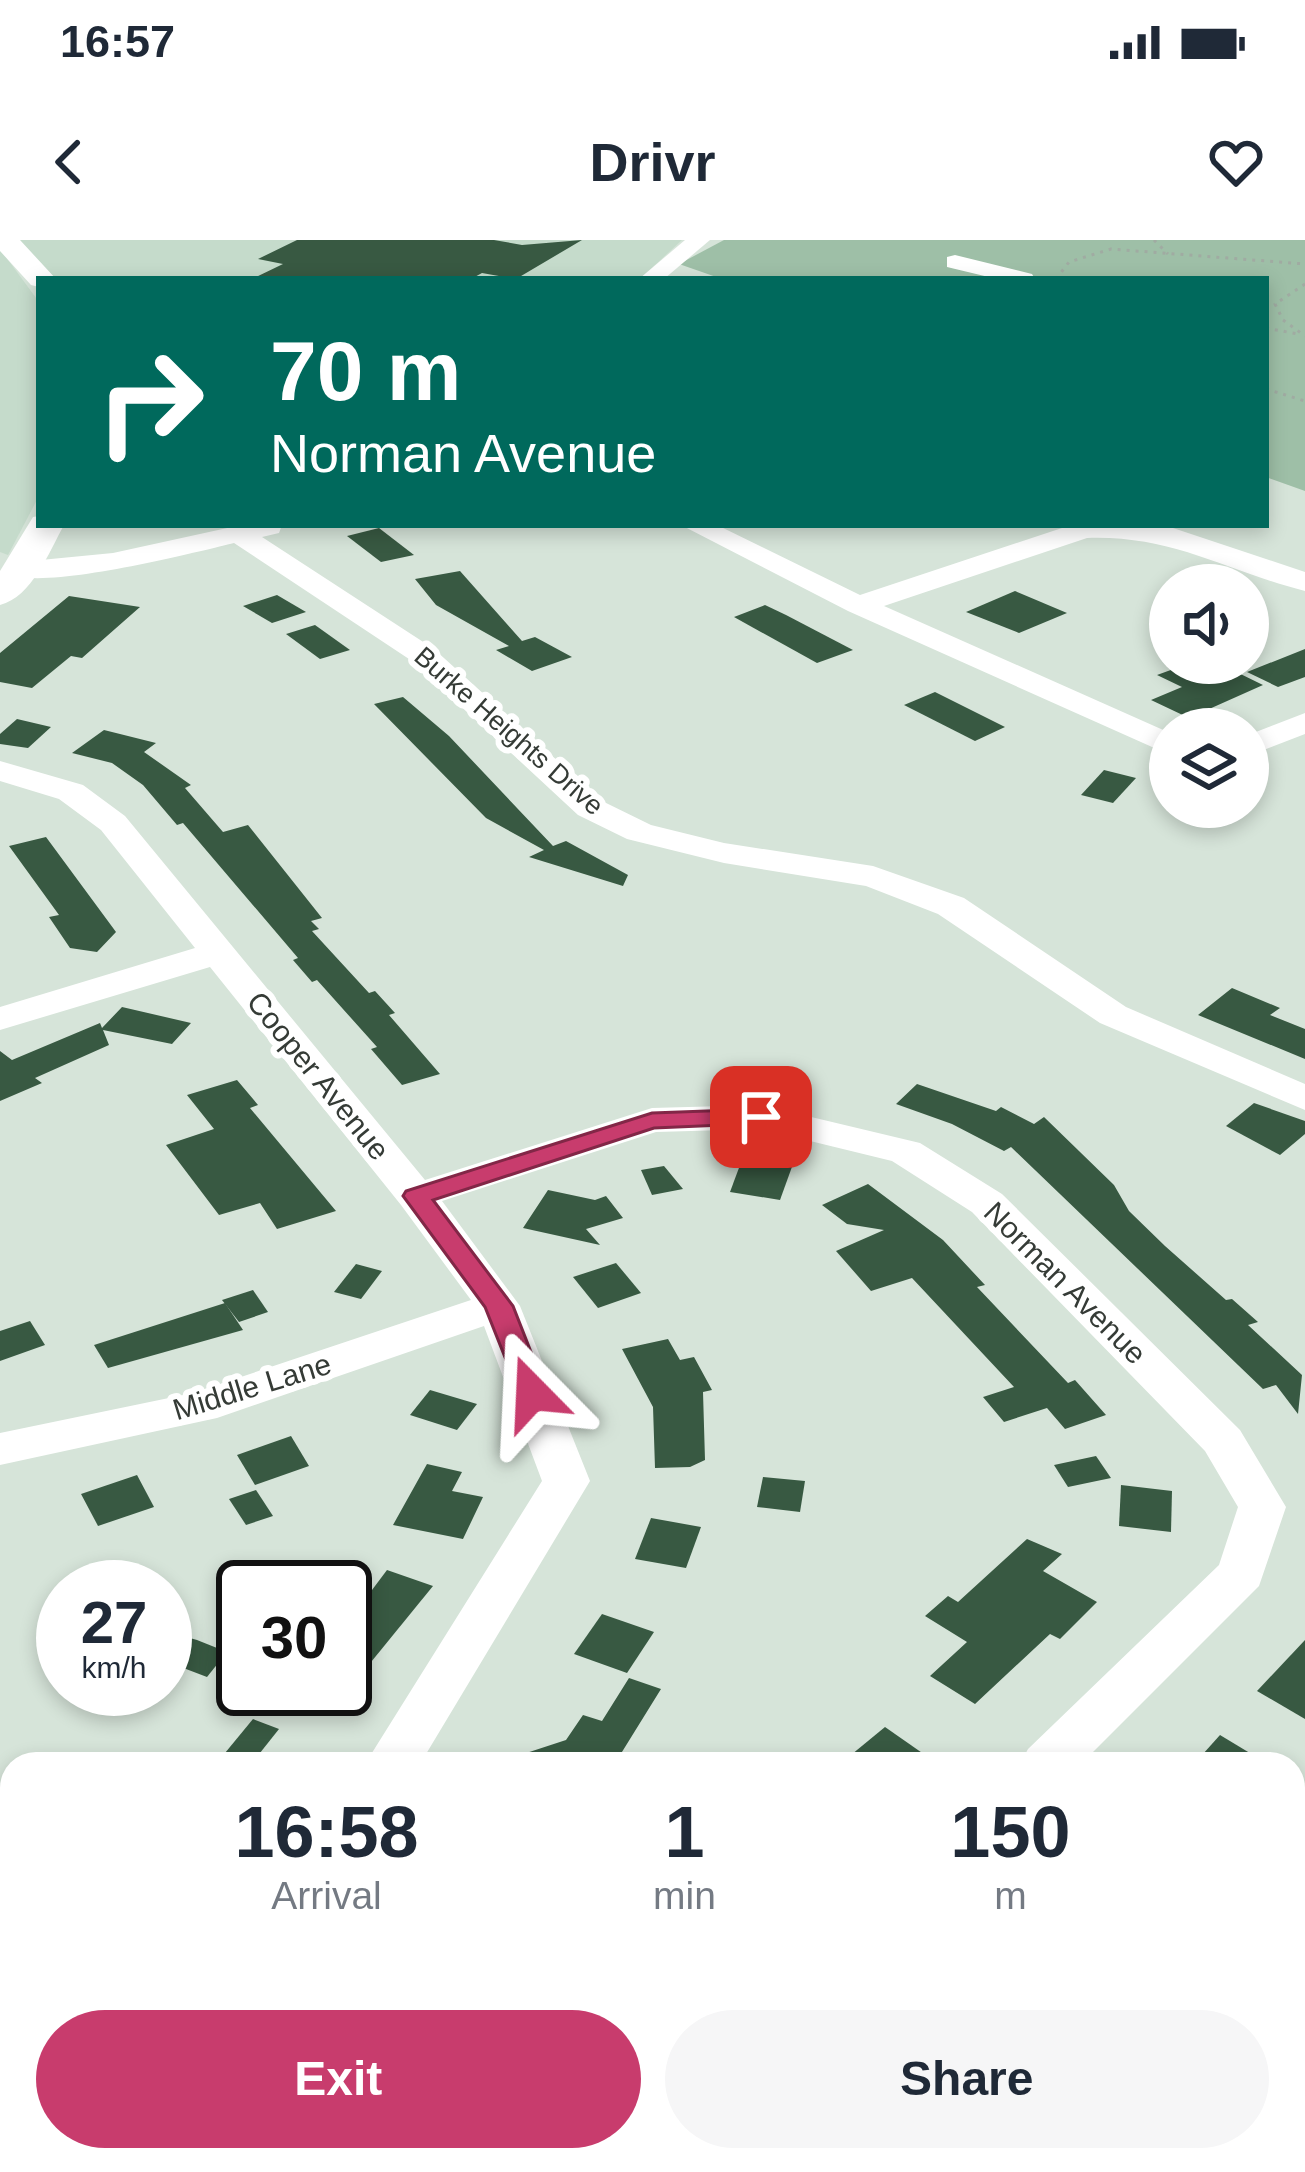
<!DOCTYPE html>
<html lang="en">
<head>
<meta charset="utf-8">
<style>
	:root { --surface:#fff; --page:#f6f6f7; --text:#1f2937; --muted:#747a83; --accent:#c83c6d }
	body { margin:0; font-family:Helvetica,sans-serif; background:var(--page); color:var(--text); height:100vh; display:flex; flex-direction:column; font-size:45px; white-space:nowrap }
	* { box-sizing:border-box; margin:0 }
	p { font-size:39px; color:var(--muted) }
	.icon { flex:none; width:66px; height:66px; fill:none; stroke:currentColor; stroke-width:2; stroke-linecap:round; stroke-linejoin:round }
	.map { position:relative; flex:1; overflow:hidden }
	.details { position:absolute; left:0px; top:1512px; width:1305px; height:420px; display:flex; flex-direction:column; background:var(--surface); border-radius:36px 36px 0 0; box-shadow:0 6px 18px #0003 }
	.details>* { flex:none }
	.hud { position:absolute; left:36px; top:36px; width:1233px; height:252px; border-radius:0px; box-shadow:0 6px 18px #0003; background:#00695c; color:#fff; overflow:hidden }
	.fabs { position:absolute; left:1149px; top:324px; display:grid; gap:24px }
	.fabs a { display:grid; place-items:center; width:120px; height:120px; border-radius:50%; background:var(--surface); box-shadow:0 6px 18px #0003; font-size:60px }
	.speed { position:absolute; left:36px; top:1320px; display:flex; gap:24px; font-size:60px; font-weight:700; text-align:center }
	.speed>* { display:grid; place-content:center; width:156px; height:156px; border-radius:50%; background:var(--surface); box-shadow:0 6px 18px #0003; line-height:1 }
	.speed small { font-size:30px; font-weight:400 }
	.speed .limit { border:6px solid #111; border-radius:18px; background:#fff; color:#111 }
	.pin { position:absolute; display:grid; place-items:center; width:102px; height:102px; color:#fff; margin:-51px; border-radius:24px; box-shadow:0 6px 18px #0006 }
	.me { position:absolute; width:132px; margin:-66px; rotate:339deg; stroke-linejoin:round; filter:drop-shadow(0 0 9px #0008) }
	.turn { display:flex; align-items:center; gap:42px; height:252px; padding:0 36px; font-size:54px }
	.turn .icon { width:156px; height:156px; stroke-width:2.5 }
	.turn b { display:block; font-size:84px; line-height:102px }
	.eta { display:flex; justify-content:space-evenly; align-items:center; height:204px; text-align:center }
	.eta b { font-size:72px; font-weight:700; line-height:84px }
	.cta { display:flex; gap:24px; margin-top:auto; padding:24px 36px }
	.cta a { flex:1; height:138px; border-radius:72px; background:var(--accent); color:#fff; font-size:48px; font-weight:700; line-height:138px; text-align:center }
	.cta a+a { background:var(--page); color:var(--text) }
	.status { display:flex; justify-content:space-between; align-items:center; height:84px; padding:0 60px; background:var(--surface); direction:ltr }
	.status svg { height:33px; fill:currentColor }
	header { display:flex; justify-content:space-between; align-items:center; height:156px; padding:0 36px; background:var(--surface); font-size:54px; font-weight:700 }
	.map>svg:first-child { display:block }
	.built { fill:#c5dbcb }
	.green { fill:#9ebfa7 }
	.building { fill:#385942 }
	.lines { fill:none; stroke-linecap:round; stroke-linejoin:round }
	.path { stroke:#a0aba2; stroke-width:3; stroke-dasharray:3 6; stroke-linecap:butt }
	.minor { fill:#fff; fill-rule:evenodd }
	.major { fill:#fff; fill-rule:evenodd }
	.route { fill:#c83c6d; stroke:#822747; stroke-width:3 }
	.labels { text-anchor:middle; stroke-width:12; stroke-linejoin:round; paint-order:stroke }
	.far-street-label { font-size:27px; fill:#353b36; stroke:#fff }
	.street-label { font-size:30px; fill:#353b36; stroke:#fff }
</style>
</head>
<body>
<div class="status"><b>16:57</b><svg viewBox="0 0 49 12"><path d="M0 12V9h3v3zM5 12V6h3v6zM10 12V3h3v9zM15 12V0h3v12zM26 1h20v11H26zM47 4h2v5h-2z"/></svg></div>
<header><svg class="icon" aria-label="back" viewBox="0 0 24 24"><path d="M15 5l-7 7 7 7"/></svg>Drivr<svg class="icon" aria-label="heart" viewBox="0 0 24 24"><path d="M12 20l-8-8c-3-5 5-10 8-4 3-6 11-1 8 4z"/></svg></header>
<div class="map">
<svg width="1305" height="1932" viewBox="0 0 1305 1932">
	<rect width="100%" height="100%" fill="#d6e4d9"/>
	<!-- built -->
	<g class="built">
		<path d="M18,0H682L640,39H56Z"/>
		<path d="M0,9L39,62V256L8,315L0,312Z"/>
	</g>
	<!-- green -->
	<path class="green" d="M724,0H1305V251L1266,237V39H722L679,24Z"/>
	<!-- building -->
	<g class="building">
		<path d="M297,0H494L522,5L582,0L516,39L482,33L471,39H252L283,24L258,19Z"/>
		<path d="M379,288L414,315L381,322L347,296Z"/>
		<path d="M460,331L522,401L535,397L572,417L532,431L496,410L509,406L436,365L415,339Z"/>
		<path d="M1015,351L1067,373L1019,393L966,372Z"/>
		<path d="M277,355L306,372L272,383L243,366Z"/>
		<path d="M69,356L140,367L82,418L71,416L32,448L0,442V413Z"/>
		<path d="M765,365L786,375L853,410L817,423L734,377Z"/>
		<path d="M315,385L350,410L320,419L286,394Z"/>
		<path d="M1305,409V437L1278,447L1247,432Z"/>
		<path d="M1190,423H1218L1263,445L1189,478L1151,460L1182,447L1157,435Z"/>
		<path d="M935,452L1005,487L975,501L904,465Z"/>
		<path d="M403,457L449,496L553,606L566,601L628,635L623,646L529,617L544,610L486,578L374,464Z"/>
		<path d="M17,479L51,487L28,508L0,504V494Z"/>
		<path d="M104,490L156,503L144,512L191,545L185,548L223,592L248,585L322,678L311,681L319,689L312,691L369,753L375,751L395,773L389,775L440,834L402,845L371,809L377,807L317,740L312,742L293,720L298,718L183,583L177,585L143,545L112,523L72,513Z"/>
		<path d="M1104,530L1136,538L1113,563L1081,555Z"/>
		<path d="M46,597L116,692L97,712L70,708L49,677L59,675L9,606Z"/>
		<path d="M1232,748L1280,768L1270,775L1305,789V819L1198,775Z"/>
		<path d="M122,767L191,783L172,804L103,790L109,805L35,838L42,843L0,861V811L12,820L100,783L102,788Z"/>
		<path d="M237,840L258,865L250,868L336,971L277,989L260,963L219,975L166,905L214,889L187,855Z"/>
		<path d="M917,844L996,871L1001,867L1034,884L1044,877L1114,945L1129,971L1165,1006L1226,1060L1232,1059L1258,1082L1248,1085L1302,1135L1298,1174L1276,1145L1263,1149L1011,907L1004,911L952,884L896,864Z"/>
		<path d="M1254,863L1305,881V894L1280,915L1226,886Z"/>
		<path d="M743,917L793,924L780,960L730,952Z"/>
		<path d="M664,926L683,949L652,955L641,930Z"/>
		<path d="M868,944L943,1000L985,1045L977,1047L1068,1143L1075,1140L1106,1175L1065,1189L1047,1168L1004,1182L983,1157L1014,1147L912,1038L871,1051L836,1011L884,990L847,984L822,965Z"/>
		<path d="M548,950L595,960L606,956L623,978L586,989L600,1005L523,988Z"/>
		<path d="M616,1023L641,1053L598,1068L573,1037Z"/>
		<path d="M356,1024L382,1031L361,1059L334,1052Z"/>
		<path d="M253,1050L268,1072L239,1082L222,1060Z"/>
		<path d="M225,1063L243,1090L108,1128L94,1105Z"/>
		<path d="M30,1081L45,1105L0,1121V1091Z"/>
		<path d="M668,1099L680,1120L694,1117L712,1150L703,1152L705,1220L690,1227L655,1228L653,1167L622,1109Z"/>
		<path d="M430,1150L477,1164L457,1190L410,1175Z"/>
		<path d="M291,1196L309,1226L255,1245L237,1215Z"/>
		<path d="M1096,1216L1111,1238L1068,1247L1054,1225Z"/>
		<path d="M427,1224L462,1232L452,1251L483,1257L463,1299L393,1285Z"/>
		<path d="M137,1235L154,1267L98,1286L81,1254Z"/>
		<path d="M763,1237L805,1241L800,1272L757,1267Z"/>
		<path d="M1121,1245L1172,1251L1171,1292L1119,1286Z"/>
		<path d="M256,1250L273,1276L246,1285L229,1259Z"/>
		<path d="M651,1278L701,1287L686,1328L635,1319Z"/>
		<path d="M1027,1299L1062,1314L1043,1331L1097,1362L1060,1399L1050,1394L975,1464L930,1436L967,1402L925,1376L948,1356L958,1362Z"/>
		<path d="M387,1330L433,1346L345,1454V1386Z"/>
		<path d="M602,1374L654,1392L627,1433L574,1414Z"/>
		<path d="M165,1391L197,1400L227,1412L207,1437L165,1421Z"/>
		<path d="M1305,1400V1479L1257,1451Z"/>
		<path d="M629,1438L661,1449L617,1520L602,1514L574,1524H509L508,1519L566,1500L583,1475L602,1481Z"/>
		<path d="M253,1479L279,1489L252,1523L225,1513Z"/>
		<path d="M885,1487L938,1524H840Z"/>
		<path d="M1220,1495L1268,1524H1194Z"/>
	</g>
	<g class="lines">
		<!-- path -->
		<g class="path">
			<path d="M1154,0L1168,14"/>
			<path d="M1056,39L1069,22L1111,9L1305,24"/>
			<path d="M1305,44L1275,64L1283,80L1305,96"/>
			<path d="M1266,88L1298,94"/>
			<path d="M1266,149L1305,161"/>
		</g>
		<!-- minor -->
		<g class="minor">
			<path d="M685,0H710L664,39H639Z"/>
			<path d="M955,15L1032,34L1035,39H997L947,27V17Z"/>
			<path d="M241,285H282L279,293L262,297L434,409L602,561L651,585L724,603L873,626L964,658L1126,767L1305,844V870L1100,783L938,674L866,646L724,623L627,599L578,575L412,421L234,303C197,312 28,355 6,331L20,322L113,313Z"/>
			<path d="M681,285H717L860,355L1071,285L1170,287L1305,332V351C1226,331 1173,295 1087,298L884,366L1170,493V515L848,371Z"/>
			<path d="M1305,473V494L1248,516V495Z"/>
			<path d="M0,521L83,545L125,576L425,940L652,868L761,865L920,903L1002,954L1240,1190L1286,1267L1259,1346L1081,1524H1020L1028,1509L1219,1325L1238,1267L1205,1211L972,972L892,921L761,889L656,892L442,961L520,1066L590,1241L420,1524H365L542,1241L484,1086L217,1178L0,1225V1193L193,1153L471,1060L401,965L210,727L0,790V767L195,708L101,590L59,559L0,541Z"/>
			<path d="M0,1865L12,1869V1920H152L146,1932H28L23,1921L12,1925L0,1921Z"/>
			<path d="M899,1920H968L973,1932H905Z"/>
		</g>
		<!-- major -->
		<g class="major">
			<path d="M0,0H20L56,39H39V47L31,45L0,11Z"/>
			<path d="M39,276V285H64C49,312 32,357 0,365V331L33,277Z"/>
		</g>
	</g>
	<!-- route -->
	<path class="route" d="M761,869L774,877L771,883L654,888L433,960L513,1066L547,1153L543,1160H522L485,1067L403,956L406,951L652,873Z"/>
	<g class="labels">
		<!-- far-street labels -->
		<g class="far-street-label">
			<text transform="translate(509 491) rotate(41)" y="9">Burke Heights Drive</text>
		</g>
		<!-- street labels -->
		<g class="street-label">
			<text transform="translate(318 836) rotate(51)" y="10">Cooper Avenue</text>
			<text transform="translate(1065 1043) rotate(45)" y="10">Norman Avenue</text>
			<text transform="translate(252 1147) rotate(-17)" y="10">Middle Lane</text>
		</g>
	</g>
</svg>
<div class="fabs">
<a><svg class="icon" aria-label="sound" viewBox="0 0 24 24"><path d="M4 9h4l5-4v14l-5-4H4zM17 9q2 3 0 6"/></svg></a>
<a><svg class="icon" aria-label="layers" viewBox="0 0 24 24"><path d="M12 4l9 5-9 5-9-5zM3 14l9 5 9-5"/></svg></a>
</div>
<div class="speed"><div>27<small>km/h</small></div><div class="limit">30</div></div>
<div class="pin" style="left:761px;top:877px;background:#d93025"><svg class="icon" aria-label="arrive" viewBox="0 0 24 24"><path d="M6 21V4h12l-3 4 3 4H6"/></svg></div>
<svg class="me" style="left:532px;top:1153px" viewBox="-20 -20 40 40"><path d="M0-17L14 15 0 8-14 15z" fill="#c83c6d" stroke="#fff" stroke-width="4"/></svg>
<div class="hud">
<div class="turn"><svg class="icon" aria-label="right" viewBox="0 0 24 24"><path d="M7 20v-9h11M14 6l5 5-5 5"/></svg><div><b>70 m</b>Norman Avenue</div></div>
</div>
<section class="details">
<div class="eta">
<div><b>16:58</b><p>Arrival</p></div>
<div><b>1</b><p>min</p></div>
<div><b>150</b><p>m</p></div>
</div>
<div class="cta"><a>Exit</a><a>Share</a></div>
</section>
</div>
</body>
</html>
